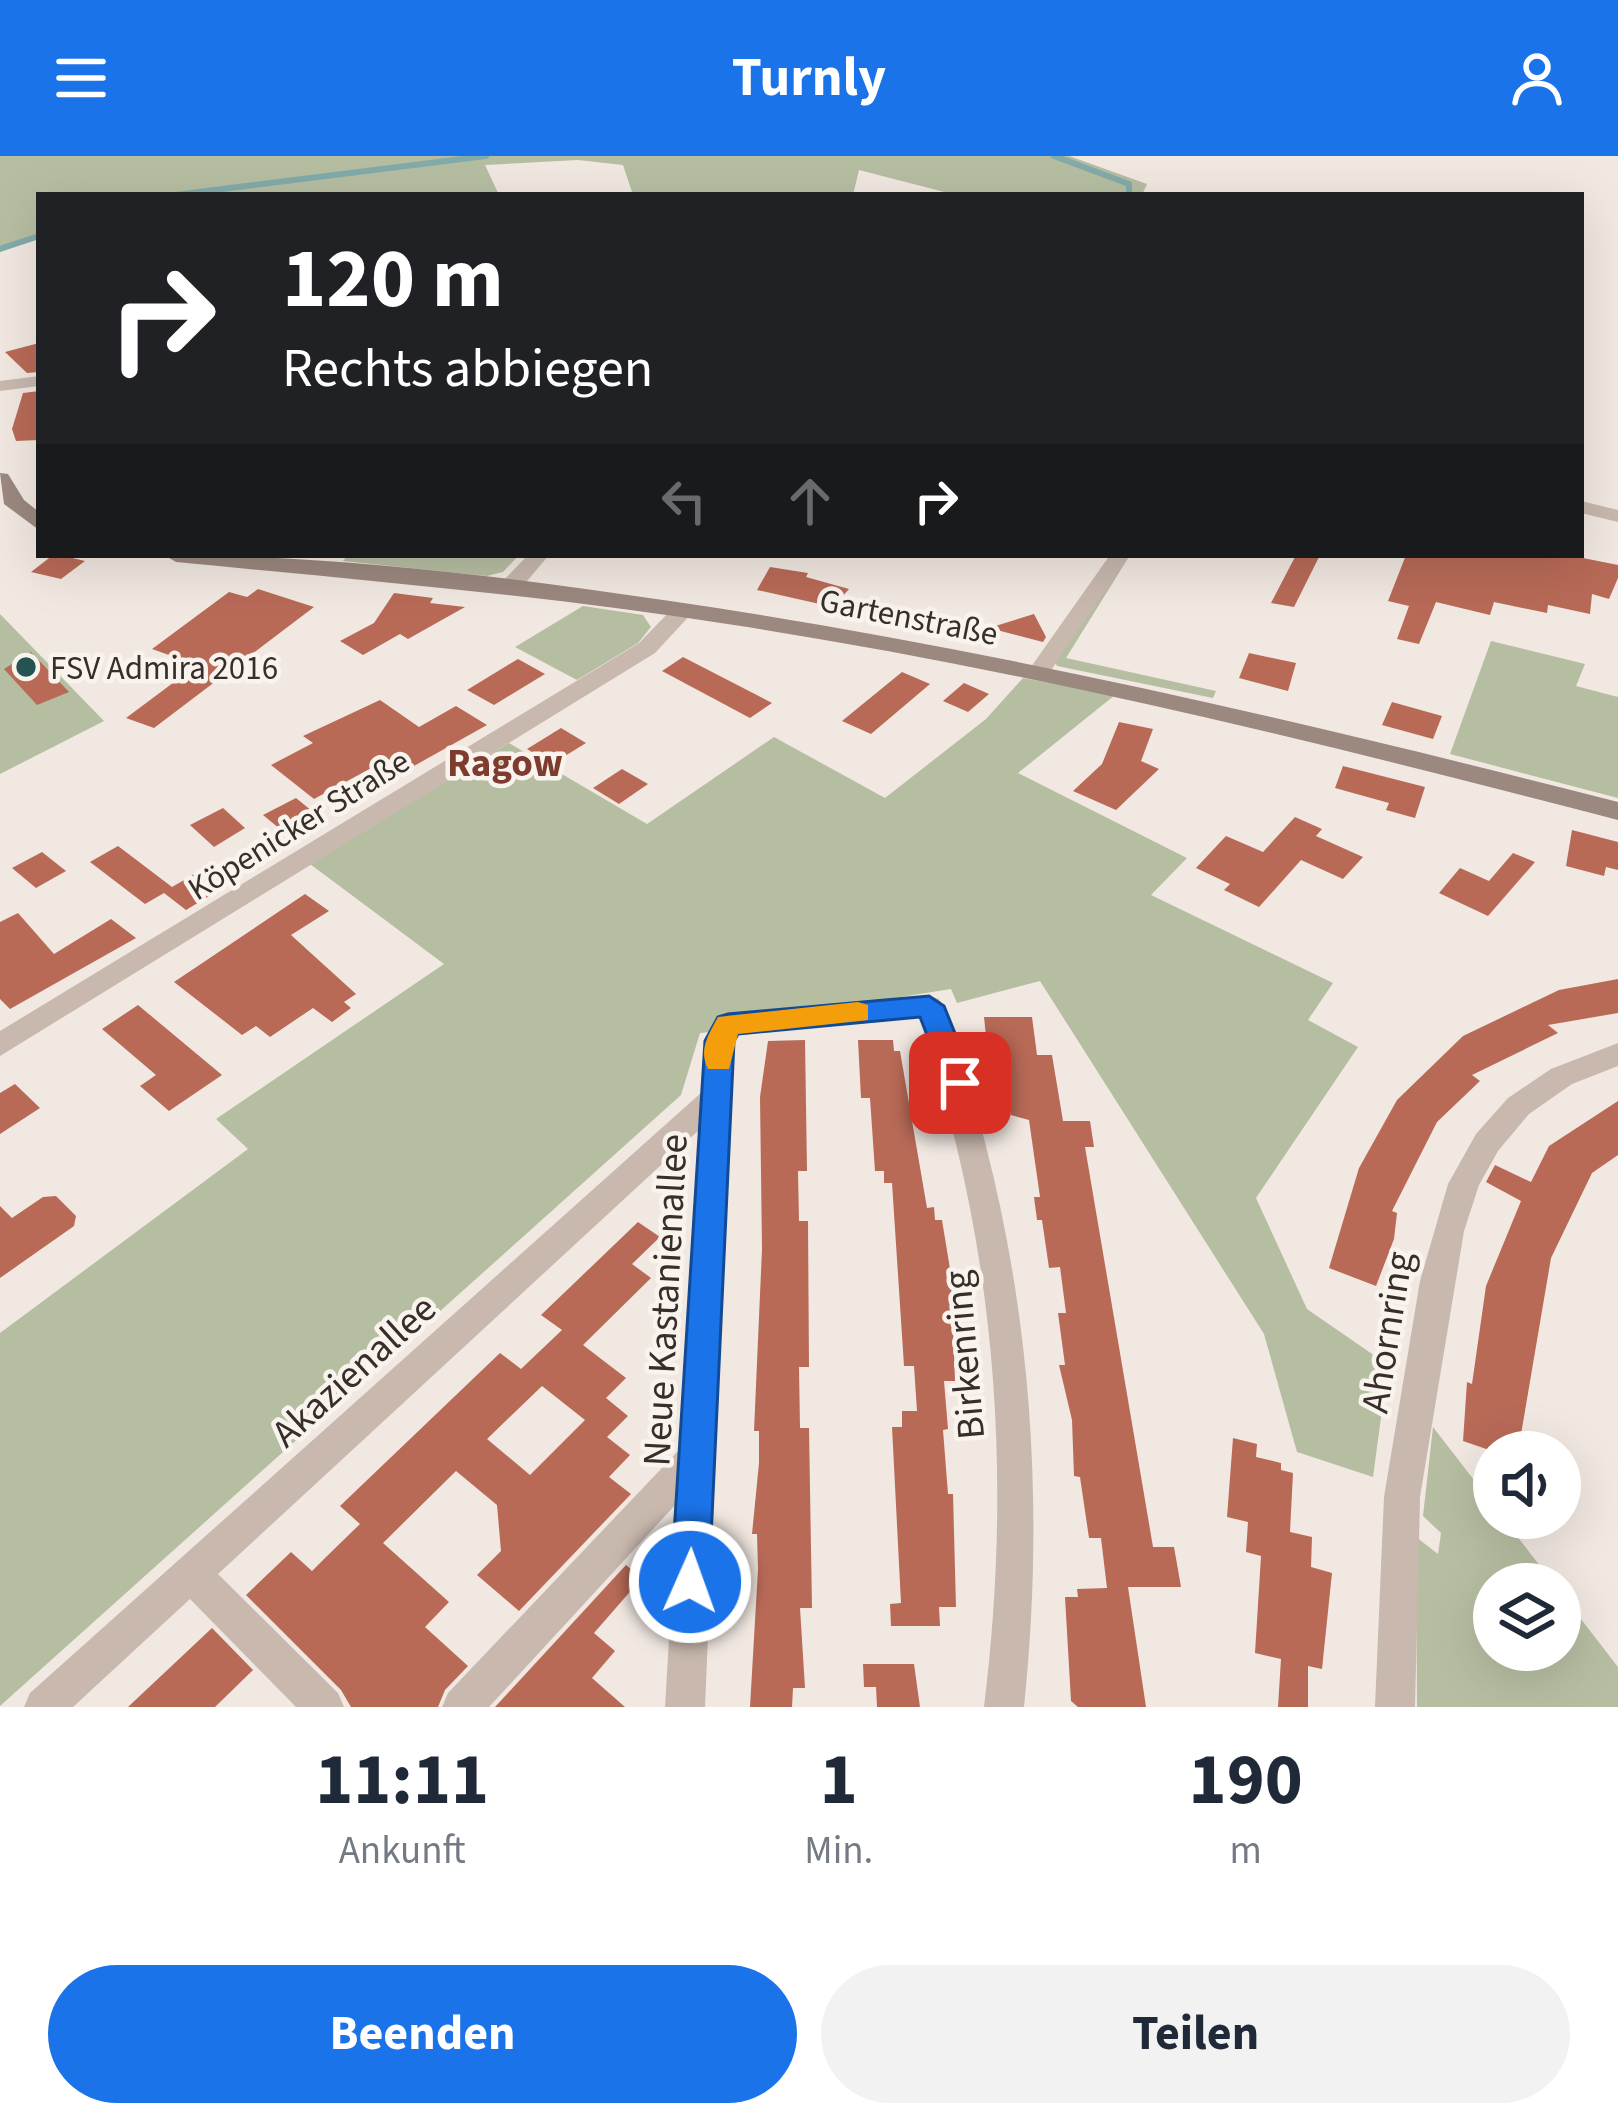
<!DOCTYPE html>
<html lang="de">
<head>
<meta charset="utf-8">
<style>
	:root { --surface:#fff; --page:#f2f2f3; --text:#1f2937; --muted:#747a83; --accent:#1a73e8 }
	body { margin:0; font-family:"Source Sans 3",sans-serif; background:var(--page); color:var(--text); height:100vh; display:flex; flex-direction:column; font-size:45px; white-space:nowrap }
	* { box-sizing:border-box; margin:0 }
	p { font-size:39px; color:var(--muted) }
	.icon { flex:none; width:66px; height:66px; fill:none; stroke:currentColor; stroke-width:2; stroke-linecap:round; stroke-linejoin:round }
	.map { position:relative; height:1551px; overflow:hidden }
	.drawer { display:flex; flex-direction:column; background:var(--surface); flex:1 }
	.drawer>* { flex:none }
	.top-card { position:absolute; left:36px; top:36px; width:1548px; height:366px; border-radius:0px; box-shadow:0 12px 48px #0002; background:#202124; color:#fff; overflow:hidden }
	.fabs { position:absolute; left:1473px; top:1275px; display:grid; gap:24px }
	.fabs a { display:grid; place-items:center; width:108px; height:108px; border-radius:50%; background:var(--surface); box-shadow:0 12px 48px #0002; font-size:60px }
	.pin { position:absolute; display:grid; place-items:center; width:102px; height:102px; color:#fff; margin:-51px; border-radius:24px; box-shadow:0 6px 18px #0006 }
	.me { position:absolute; width:132px; margin:-66px; rotate:2deg; stroke-linejoin:round; filter:drop-shadow(0 0 9px #0008) }
	.turn { display:flex; align-items:center; gap:42px; height:252px; padding:0 48px; font-size:54px }
	.turn .icon { width:156px; height:156px; stroke-width:2.5 }
	.turn b { display:block; font-size:84px; line-height:102px }
	.lanes { display:flex; align-items:center; height:114px; padding:0 48px; background:#0003; justify-content:center; gap:60px; direction:ltr }
	.lanes .off { opacity:.35 }
	.eta { display:flex; justify-content:space-evenly; align-items:center; height:204px; text-align:center }
	.eta b { font-size:72px; font-weight:700; line-height:84px }
	.action { display:flex; gap:24px; margin-top:auto; padding:24px 48px }
	.action a { flex:1; height:138px; border-radius:72px; background:var(--accent); color:#fff; font-size:48px; font-weight:700; line-height:138px; text-align:center }
	.action a+a { background:var(--page); color:var(--text) }
	header { display:flex; justify-content:space-between; align-items:center; height:156px; padding:0 48px; background:var(--accent); color:#fff; font-size:54px; font-weight:700 }
	.map>svg:first-child { display:block }
	.green { fill:#b6bea2 }
	.lines { fill:none; stroke-linecap:round; stroke-linejoin:round }
	.stream { stroke:#83abaa; stroke-width:6 }
	.building { fill:#b86a57; fill-rule:evenodd }
	.street { fill:#c8b8ae; fill-rule:evenodd }
	.secondary { fill:#9b887f; fill-rule:evenodd }
	.route { fill:#1a73e8; stroke:#114b97; stroke-width:3 }
	.slow { fill:#f59e0b }
	.poi-dot { fill:#255354; stroke:#f9f3ed; stroke-width:4.5 }
	.labels { text-anchor:middle; stroke-width:9; stroke-linejoin:round; paint-order:stroke }
	.street-label { font-size:33px; fill:#372e2b; stroke:#f9f3ed }
	.poi-label { font-size:33px; fill:#372e2b; stroke:#f9f3ed; text-anchor:start }
	.quarter-label { font-size:39px; font-weight:bold; fill:#7d3c2d; stroke:#f9f3ed }
	.near-street-label { font-size:39px; fill:#372e2b; stroke:#f9f3ed }
</style>
</head>
<body>
<header><svg class="icon" aria-label="menu" viewBox="0 0 24 24"><path d="M4 6h16M4 12h16M4 18h16"/></svg>Turnly<svg class="icon" aria-label="person" viewBox="0 0 24 24"><circle cx="12" cy="8" r="4"/><path d="M4 21q1-7 8-7t8 7"/></svg></header>
<div class="map">
<svg width="1618" height="1551" viewBox="0 0 1618 1551">
	<rect width="100%" height="100%" fill="#f1e8e1"/>
	<!-- green -->
	<g class="green">
		<path d="M0,0H1069L1147,28L1142,39H956L859,14L853,39H633L623,9L578,4L485,9L499,39H39V79L0,92Z"/>
		<path d="M348,399H519L503,416L487,420L343,405Z"/>
		<path d="M1125,399H1130L1066,502L1216,535L1213,542L1057,510L1053,502Z"/>
		<path d="M583,450L643,459L651,471L638,487L577,524L515,491Z"/>
		<path d="M0,458L104,565L0,618Z"/>
		<path d="M1491,485L1585,508L1576,530L1618,541V642L1450,598Z"/>
		<path d="M1023,522L1115,539L1018,617L1187,702L1151,739L1333,827L1308,864L1358,891L1256,1042L1307,1153L1388,1209L1373,1321L1297,1296L1264,1178L1040,825L957,847L951,833L894,842L897,857L700,877L681,939L0,1550V1177L248,993L216,963L444,808L310,708L509,587L647,668L774,581L885,642L986,563Z"/>
		<path d="M1433,1271L1494,1350V1362H1503L1554,1428H1494V1494H1560V1436L1618,1511V1551H1417L1416,1381L1438,1398L1441,1377L1423,1360Z"/>
	</g>
	<g class="lines">
		<!-- stream -->
		<g class="stream">
			<path d="M1054,0L1129,28V39"/>
			<path d="M175,39L486,0"/>
			<path d="M0,93L39,80"/>
		</g>
	</g>
	<!-- building -->
	<g class="building">
		<path d="M39,187V216L27,217L5,196Z"/>
		<path d="M39,235V284L16,285L12,273L23,237Z"/>
		<path d="M53,399H60L85,405L61,423L31,416Z"/>
		<path d="M1296,399H1320L1294,451L1271,447Z"/>
		<path d="M1406,399H1568L1618,409V422L1609,443L1592,438L1590,458L1548,449L1547,457L1494,446L1490,459L1436,446L1419,488L1397,483L1409,450L1388,445Z"/>
		<path d="M770,411L808,417L806,421L849,433L833,451L757,434Z"/>
		<path d="M258,433L314,451L154,572L126,562L197,509L152,493L229,436L247,441Z"/>
		<path d="M394,437L433,442L430,447L465,451L408,483L400,478L363,499L340,485L374,467Z"/>
		<path d="M1034,458L1046,481L1043,486L989,472Z"/>
		<path d="M31,496L69,536L37,549L4,513Z"/>
		<path d="M1249,497L1296,507L1288,535L1239,522Z"/>
		<path d="M683,501L772,547L750,562L662,515Z"/>
		<path d="M518,503L545,518L494,549L467,534Z"/>
		<path d="M902,516L930,528L871,578L842,565Z"/>
		<path d="M964,527L989,538L968,556L943,545Z"/>
		<path d="M380,544L419,571L456,550L487,569L405,615L388,603L314,643L271,609L313,587L303,580Z"/>
		<path d="M1392,546L1442,560L1433,583L1382,569Z"/>
		<path d="M1119,566L1153,573L1141,605L1159,613L1116,654L1073,635L1102,608Z"/>
		<path d="M561,572L586,587L552,608L527,593Z"/>
		<path d="M1343,610L1425,631L1415,662L1386,654L1389,647L1335,632Z"/>
		<path d="M622,613L648,628L619,648L593,632Z"/>
		<path d="M296,642L323,664L291,682L263,659Z"/>
		<path d="M223,652L245,672L214,691L190,669Z"/>
		<path d="M1295,661L1322,673L1316,680L1363,701L1343,723L1301,704L1259,751L1224,734L1230,728L1196,712L1226,680L1263,696Z"/>
		<path d="M1572,674L1618,686V714L1606,711L1604,720L1566,710Z"/>
		<path d="M118,690L172,731L208,710L231,727L186,754L164,737L145,748L90,706Z"/>
		<path d="M42,696L66,715L36,732L12,712Z"/>
		<path d="M1513,697L1535,706L1488,760L1439,737L1460,712L1489,725Z"/>
		<path d="M305,738L329,755L291,779L356,838L344,846L351,852L332,866L313,852L270,881L256,870L242,879L174,826Z"/>
		<path d="M18,757L54,798L111,763L136,782L10,853L0,843V766Z"/>
		<path d="M1618,823V857L1548,869L1558,877L1472,919L1480,925L1437,966L1392,1055L1397,1057L1394,1083L1376,1130L1329,1112L1359,1012L1397,944L1463,880L1559,834Z"/>
		<path d="M138,849L222,919L169,955L140,930L156,919L102,873Z"/>
		<path d="M984,861H1032L1037,899H1052L1063,965H1090L1094,991H1085L1153,1391H1174L1181,1431H1128L1146,1551H1078L1071,1545L1065,1441H1078L1077,1433L1107,1432L1101,1382H1089L1080,1321L1074,1320L1072,1264L1059,1209H1065L1058,1157H1066L1060,1111L1049,1112L1042,1064H1037L1034,1041H1040L1029,964L1011,959L1003,899H988Z"/>
		<path d="M805,884L807,1015H798L799,1065H808L809,1211H799L800,1272H809L812,1452H800L805,1532H793L792,1551H750L758,1413L757,1378H752L759,1307V1275H754L762,1093L760,941L768,885Z"/>
		<path d="M858,884H893L894,895H900L927,1052L934,1051L935,1064H942L951,1119L955,1225H944L948,1273L943,1274L948,1338H953L956,1451H939L940,1470H891L890,1448L901,1447L892,1271H902V1255H917L914,1210H904L892,1027H884V1015H875L870,942H861Z"/>
		<path d="M15,928L40,952L0,978V937Z"/>
		<path d="M1618,945V999L1592,1017L1551,1102L1518,1296H1495L1463,1285L1467,1226L1472,1228L1486,1130L1521,1045L1486,1026L1495,1009L1531,1026L1549,990Z"/>
		<path d="M56,1040L76,1060L74,1070L0,1122V1050L12,1062L43,1041Z"/>
		<path d="M638,1066L660,1081L632,1108L651,1122L583,1189L626,1222L606,1242L628,1260L607,1281L630,1299L609,1321L631,1338L519,1455L477,1419L501,1395L497,1349L456,1315L383,1387L449,1446L425,1471L468,1510L445,1534L438,1551H351L341,1534L246,1439L291,1396L312,1415L324,1403L360,1368L340,1350L500,1197L521,1213L562,1174L541,1159ZM542,1230L585,1264L530,1319L487,1283Z"/>
		<path d="M1233,1282L1257,1288L1256,1301L1281,1307V1314L1293,1317L1290,1376L1312,1381L1311,1411L1332,1417L1322,1513L1308,1510V1551H1278L1281,1503L1255,1497L1261,1400L1246,1396L1248,1366L1227,1361Z"/>
		<path d="M626,1409L642,1422L594,1477L615,1495L592,1522L625,1551H495Z"/>
		<path d="M212,1472L253,1514L215,1551H128Z"/>
		<path d="M863,1508H914L920,1551H877L876,1531H864Z"/>
	</g>
	<g class="lines">
		<!-- street -->
		<g class="street">
			<path d="M39,220V230L0,235V225Z"/>
			<path d="M1581,345L1618,354V366L1581,357Z"/>
			<path d="M528,399H549L517,437H501V427Z"/>
			<path d="M1110,399H1130L1045,523H1029L1026,518Z"/>
			<path d="M683,448L694,455L655,497L0,900V875L639,487L675,450Z"/>
			<path d="M929,840L939,843L943,850C1025,1078 1049,1310 1024,1551H984C1013,1316 996,1086 919,861L737,878L733,885L705,1551H665L677,1347L489,1551H442L448,1537L680,1293L699,974L218,1418L338,1537L344,1551H296L190,1443L73,1551H24L30,1537L702,936L705,885L718,861Z"/>
			<path d="M1618,887V910L1572,928L1529,958L1498,995L1479,1029L1464,1075L1420,1341L1415,1551H1375L1384,1341L1420,1125L1448,1028L1476,978L1508,942L1551,913Z"/>
		</g>
		<!-- secondary -->
		<g class="secondary">
			<path d="M0,317L8,318L24,344L39,356V374L4,348Z"/>
			<path d="M164,399C333,399 503,420 670,445C990,492 1305,566 1618,646V664C1326,588 1032,515 734,469C549,440 363,424 176,406Z"/>
		</g>
	</g>
	<!-- route -->
	<path class="route" d="M929,840L944,850L975,927L971,935H949L920,861L738,878L734,885L709,1426L704,1439L690,1444L677,1439L671,1426L705,885L718,861L728,858Z"/>
	<!-- slow -->
	<path class="slow" d="M858,846L868,849V864L738,878L729,913H708C698,894 709,878 718,861Z"/>
	<!-- markers -->
	<circle class="poi-dot" cx="26" cy="511" r="12"/>
	<g class="labels">
		<!-- street labels -->
		<g class="street-label">
			<text transform="translate(909 460) rotate(11)" y="12">Gartenstraße</text>
			<text transform="translate(298 668) rotate(-32)" y="12">Köpenicker Straße</text>
		</g>
		<!-- poi labels -->
		<g class="poi-label">
			<text x="50" y="523">FSV Admira 2016</text>
		</g>
		<!-- quarter labels -->
		<g class="quarter-label">
			<text x="505" y="620">Ragow</text>
		</g>
		<!-- near-street labels -->
		<g class="near-street-label">
			<text transform="translate(664 1144) rotate(-87)" y="14">Neue Kastanienallee</text>
			<text transform="translate(1386 1176) rotate(-81)" y="14">Ahornring</text>
			<text transform="translate(963 1199) rotate(-95)" y="14">Birkenring</text>
			<text transform="translate(353 1214) rotate(-42)" y="14">Akazienallee</text>
		</g>
	</g>
</svg>
<div class="fabs">
<a><svg class="icon" aria-label="sound" viewBox="0 0 24 24"><path d="M4 9h4l5-4v14l-5-4H4zM17 9q2 3 0 6"/></svg></a>
<a><svg class="icon" aria-label="layers" viewBox="0 0 24 24"><path d="M12 4l9 5-9 5-9-5zM3 14l9 5 9-5"/></svg></a>
</div>
<div class="pin" style="left:960px;top:927px;background:#d93025"><svg class="icon" aria-label="arrive" viewBox="0 0 24 24"><path d="M6 21V4h12l-3 4 3 4H6"/></svg></div>
<svg class="me" style="left:690px;top:1426px" viewBox="-20 -20 40 40"><circle r="17" fill="#1a73e8" stroke="#fff" stroke-width="3"/><path d="M0-11L8 9 0 5-8 9z" fill="#fff"/></svg>
<div class="top-card">
<div class="turn"><svg class="icon" aria-label="right" viewBox="0 0 24 24"><path d="M7 20v-9h11M14 6l5 5-5 5"/></svg><div><b>120 m</b>Rechts abbiegen</div></div>
<div class="lanes"><svg class="icon off" aria-label="left" viewBox="0 0 24 24"><path d="M17 20v-9H6M10 6l-5 5 5 5"/></svg><svg class="icon off" aria-label="ahead" viewBox="0 0 24 24"><path d="M12 20V5M6 11l6-6 6 6"/></svg><svg class="icon" aria-label="right" viewBox="0 0 24 24"><path d="M7 20v-9h11M14 6l5 5-5 5"/></svg></div>
</div>
</div>
<section class="drawer">
<div class="eta">
<div><b>11:11</b><p>Ankunft</p></div>
<div><b>1</b><p>Min.</p></div>
<div><b>190</b><p>m</p></div>
</div>
<div class="action"><a>Beenden</a><a>Teilen</a></div>
</section>
</body>
</html>
